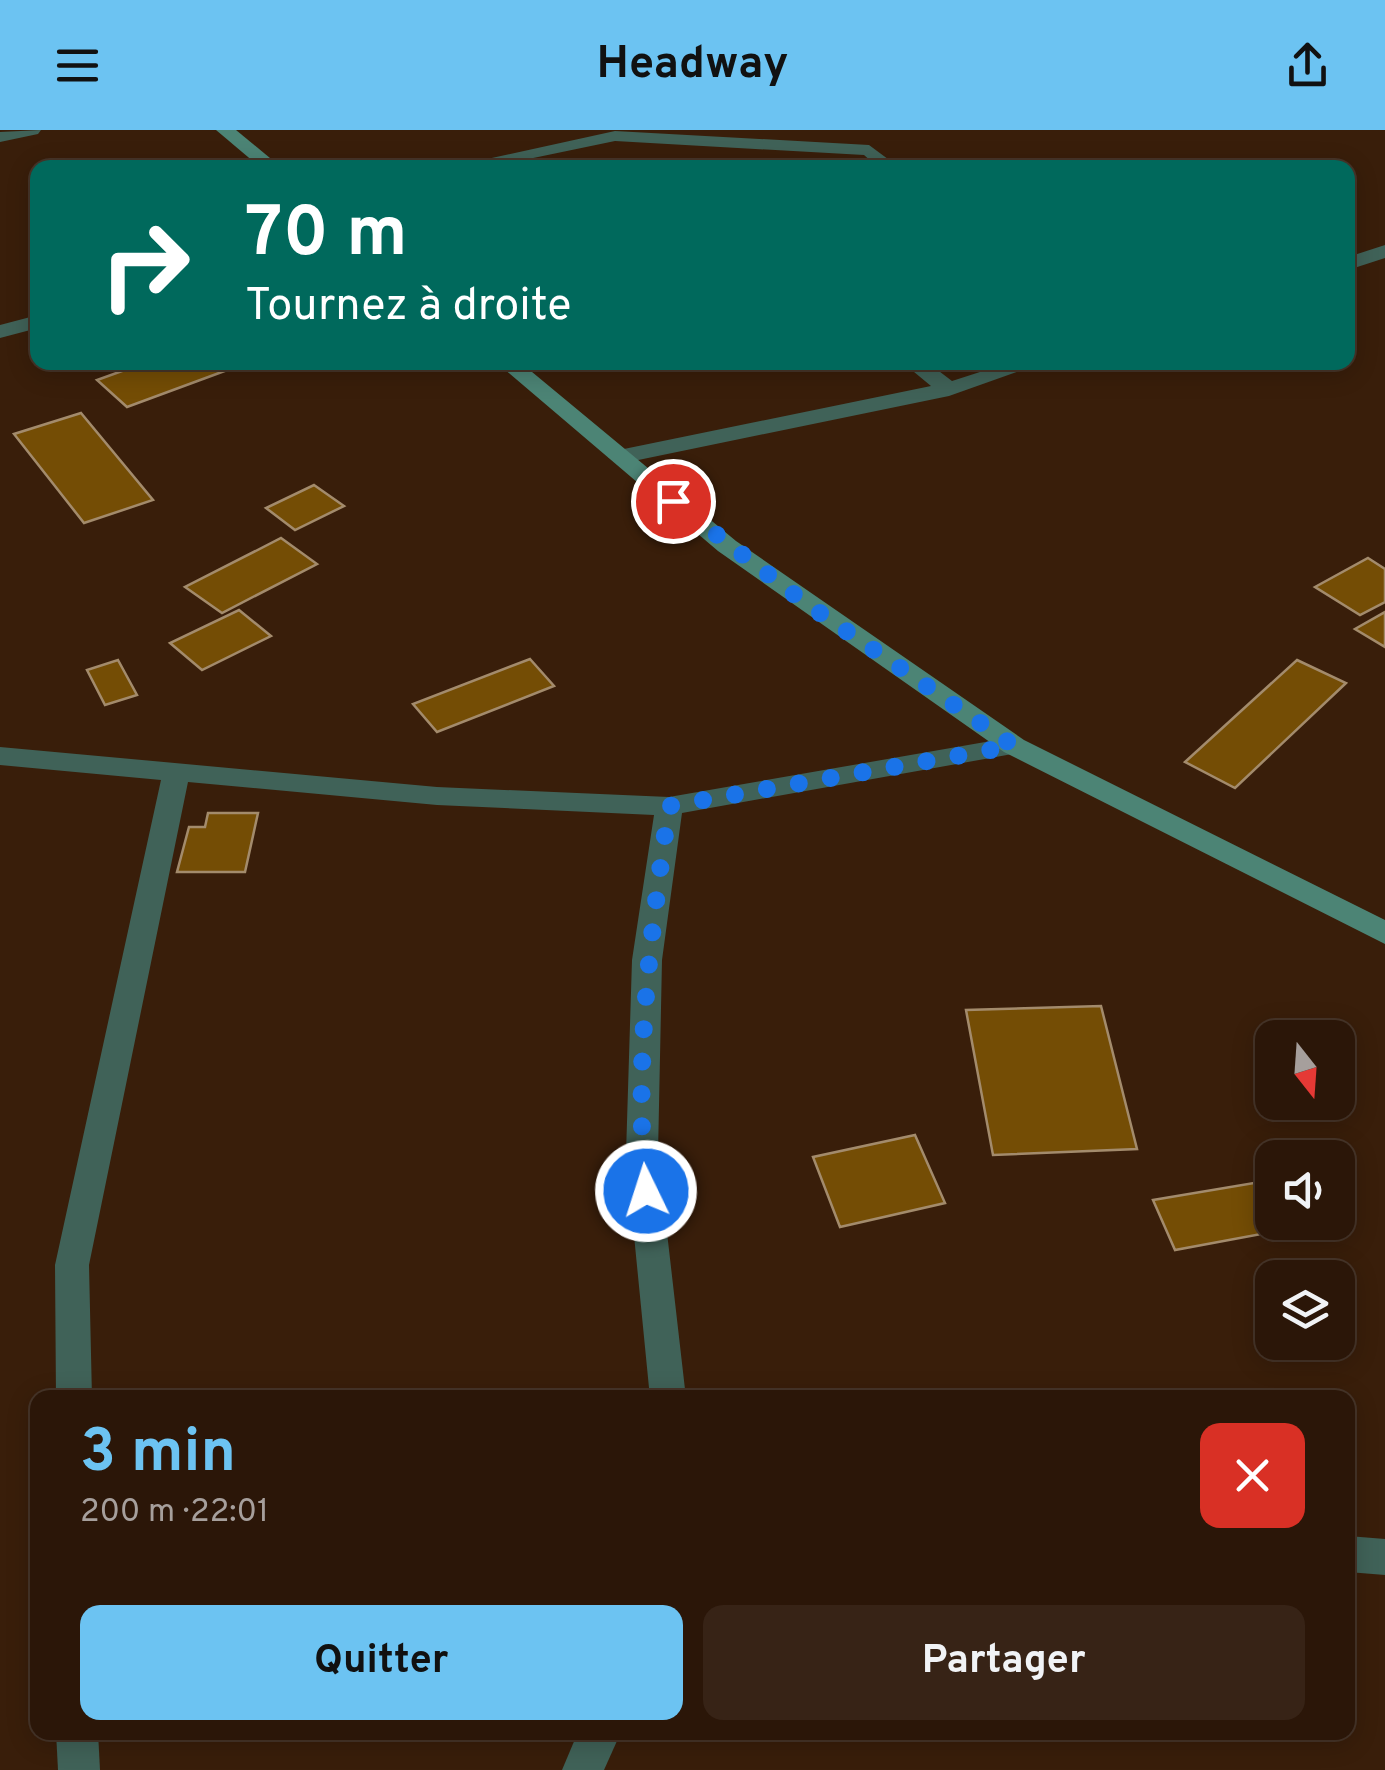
<!DOCTYPE html>
<html lang="fr">
<head>
<meta charset="utf-8">
<style>
	:root { --surface:#2b1608; --page:#372316; --text:#f1f3f6; --muted:#a69f9c; --line:#473529; --accent:#6cc3f2 }
	body { margin:0; font-family:Overpass,sans-serif; background:var(--page); color:var(--text); height:100vh; display:flex; flex-direction:column; font-size:38px; white-space:nowrap }
	* { box-sizing:border-box; margin:0 }
	p { font-size:32px; color:var(--muted) }
	.icon { flex:none; width:55px; height:55px; fill:none; stroke:currentColor; stroke-width:2; stroke-linecap:round; stroke-linejoin:round }
	.map { position:relative; flex:1; overflow:hidden }
	.sheet { position:absolute; left:30px; top:1260px; width:1325px; height:350px; display:flex; flex-direction:column; background:var(--surface); border-radius:20px; box-shadow:0 5px 25px #0003,0 0 0 2px var(--line) }
	.sheet>* { flex:none }
	.banner { position:absolute; left:30px; top:30px; width:1325px; height:210px; border-radius:20px; box-shadow:0 5px 25px #0003,0 0 0 2px var(--line); background:#00695c; color:#fff; overflow:hidden }
	.needle { width:65px; rotate:163deg }
	.buttons { position:absolute; left:1255px; top:890px; display:grid; gap:20px }
	.buttons a { display:grid; place-items:center; width:100px; height:100px; border-radius:20px; background:var(--surface); box-shadow:0 5px 25px #0003,0 0 0 2px var(--line); font-size:50px }
	.pin { position:absolute; display:grid; place-items:center; width:85px; height:85px; color:#fff; margin:-42px; border:5px solid #fff; border-radius:50%; box-shadow:0 2px 10px #0007 }
	.me { position:absolute; width:110px; margin:-55px; rotate:356deg; stroke-linejoin:round; filter:drop-shadow(0 0 8px #0008) }
	.turn { display:flex; align-items:center; gap:35px; height:210px; padding:0 50px; font-size:45px }
	.turn .icon { width:130px; height:130px; stroke-width:2.5 }
	.turn b { display:block; font-size:70px; line-height:85px }
	.round { display:grid; place-items:center; flex:none; width:105px; height:105px; border-radius:20px; background:var(--page) }
	.headline { display:flex; align-items:center; justify-content:space-between; height:170px; padding:0 50px }
	h1 { font-size:60px; font-weight:700; line-height:75px; color:var(--accent) }
	.primary-button { display:flex; gap:20px; margin-top:auto; padding:20px 50px }
	.primary-button a { flex:1; height:115px; border-radius:20px; background:var(--accent); color:#111; font-size:40px; font-weight:700; line-height:115px; text-align:center }
	.primary-button a+a { background:var(--page); color:var(--text) }
	header { display:flex; justify-content:space-between; align-items:center; height:130px; padding:0 50px; background:var(--accent); color:#111; font-size:45px; font-weight:700 }
	.map>svg:first-child { display:block }
	.building { fill:#744d05; stroke:#a38b6c; stroke-width:2.5 }
	.lines { fill:none; stroke-linecap:round; stroke-linejoin:round }
	.street { fill:#406258; fill-rule:evenodd }
	.secondary { fill:#4c8475; fill-rule:evenodd }
	.route { stroke:#1a73e8; stroke-width:18; stroke-dasharray:0 32.4 }
</style>
</head>
<body>
<header><svg class="icon" aria-label="menu" viewBox="0 0 24 24"><path d="M4 6h16M4 12h16M4 18h16"/></svg>Headway<svg class="icon" aria-label="share" viewBox="0 0 24 24"><path d="M12 15V3M7 8l5-5 5 5M5 13v7h14v-7"/></svg></header>
<div class="map">
<svg width="1385" height="1640" viewBox="0 0 1385 1640">
	<rect width="100%" height="100%" fill="#391e0a"/>
	<!-- building -->
	<g class="building">
		<path d="M147,232H249L127,277L97,250Z"/>
		<path d="M81,283L153,370L84,393L14,304Z"/>
		<path d="M314,355L344,376L295,400L266,378Z"/>
		<path d="M281,408L317,434L222,483L185,457Z"/>
		<path d="M1368,428L1385,439V472L1360,485L1315,457Z"/>
		<path d="M239,480L271,506L202,540L170,513Z"/>
		<path d="M1385,482V517L1355,499Z"/>
		<path d="M530,529L554,556L437,602L413,574Z"/>
		<path d="M118,530L137,565L105,575L87,540Z"/>
		<path d="M1297,530L1346,553L1235,658L1185,632Z"/>
		<path d="M208,683H258L245,742H177L189,697H205Z"/>
		<path d="M1101,876L1137,1019L993,1025L966,880Z"/>
		<path d="M915,1005L945,1073L840,1097L813,1027Z"/>
		<path d="M1272,1050V1092L1315,1094L1175,1120L1153,1070Z"/>
	</g>
	<g class="lines">
		<!-- street -->
		<g class="street">
			<path d="M41,0L38,4L0,12V2Z"/>
			<path d="M615,1L869,15L900,38H879L864,25L615,11L485,38H446Z"/>
			<path d="M1385,115V128L1348,140V127Z"/>
			<path d="M38,185V198L0,208V195Z"/>
			<path d="M902,232H927L952,251L1011,232H1045L949,266L619,334L608,327L619,320L931,256Z"/>
			<path d="M1014,607L1028,616L1024,622L682,683L662,830L658,1024L686,1268H650L626,1024L632,830L654,685L437,675L188,652L89,1135L92,1268H56L55,1135L161,650L0,635V617L437,657L669,667Z"/>
			<path d="M1348,1406L1385,1409V1445L1348,1442Z"/>
			<path d="M56,1602H98L100,1640H58Z"/>
			<path d="M578,1602H621L604,1640H562Z"/>
		</g>
		<!-- secondary -->
		<g class="secondary">
			<path d="M216,0H236L282,38H261Z"/>
			<path d="M496,232H520L736,411L1024,610L1385,790V814L1004,622L718,421Z"/>
		</g>
	</g>
	<g class="lines">
		<!-- route -->
		<path class="route" d="M646,1061C633,933 651,803 669,676L1014,616L804,472L673,371"/>
	</g>
</svg>
<div class="buttons">
<a><svg class="needle" viewBox="-14 -14 28 28"><path d="M0-13l5 13h-10z" fill="#e53935"/><path d="M0 13l5-13h-10z" fill="#a69f9c"/></svg></a>
<a><svg class="icon" aria-label="sound" viewBox="0 0 24 24"><path d="M4 9h4l5-4v14l-5-4H4zM17 9q2 3 0 6"/></svg></a>
<a><svg class="icon" aria-label="layers" viewBox="0 0 24 24"><path d="M12 4l9 5-9 5-9-5zM3 14l9 5 9-5"/></svg></a>
</div>
<div class="pin" style="left:673px;top:371px;background:#d93025"><svg class="icon" aria-label="arrive" viewBox="0 0 24 24"><path d="M6 21V4h12l-3 4 3 4H6"/></svg></div>
<svg class="me" style="left:646px;top:1061px" viewBox="-20 -20 40 40"><circle r="17" fill="#1a73e8" stroke="#fff" stroke-width="3"/><path d="M0-11L8 9 0 5-8 9z" fill="#fff"/></svg>
<div class="banner">
<div class="turn"><svg class="icon" aria-label="right" viewBox="0 0 24 24"><path d="M7 20v-9h11M14 6l5 5-5 5"/></svg><div><b>70 m</b>Tournez à droite</div></div>
</div>
<section class="sheet">
<div class="headline"><div><h1>3 min</h1><p>200 m · 22:01</p></div><a class="round" style="background:#d93025;color:#fff"><svg class="icon" aria-label="close" viewBox="0 0 24 24"><path d="M6 6l12 12M18 6L6 18"/></svg></a></div>
<div class="primary-button"><a>Quitter</a><a>Partager</a></div>
</section>
</div>
</body>
</html>
